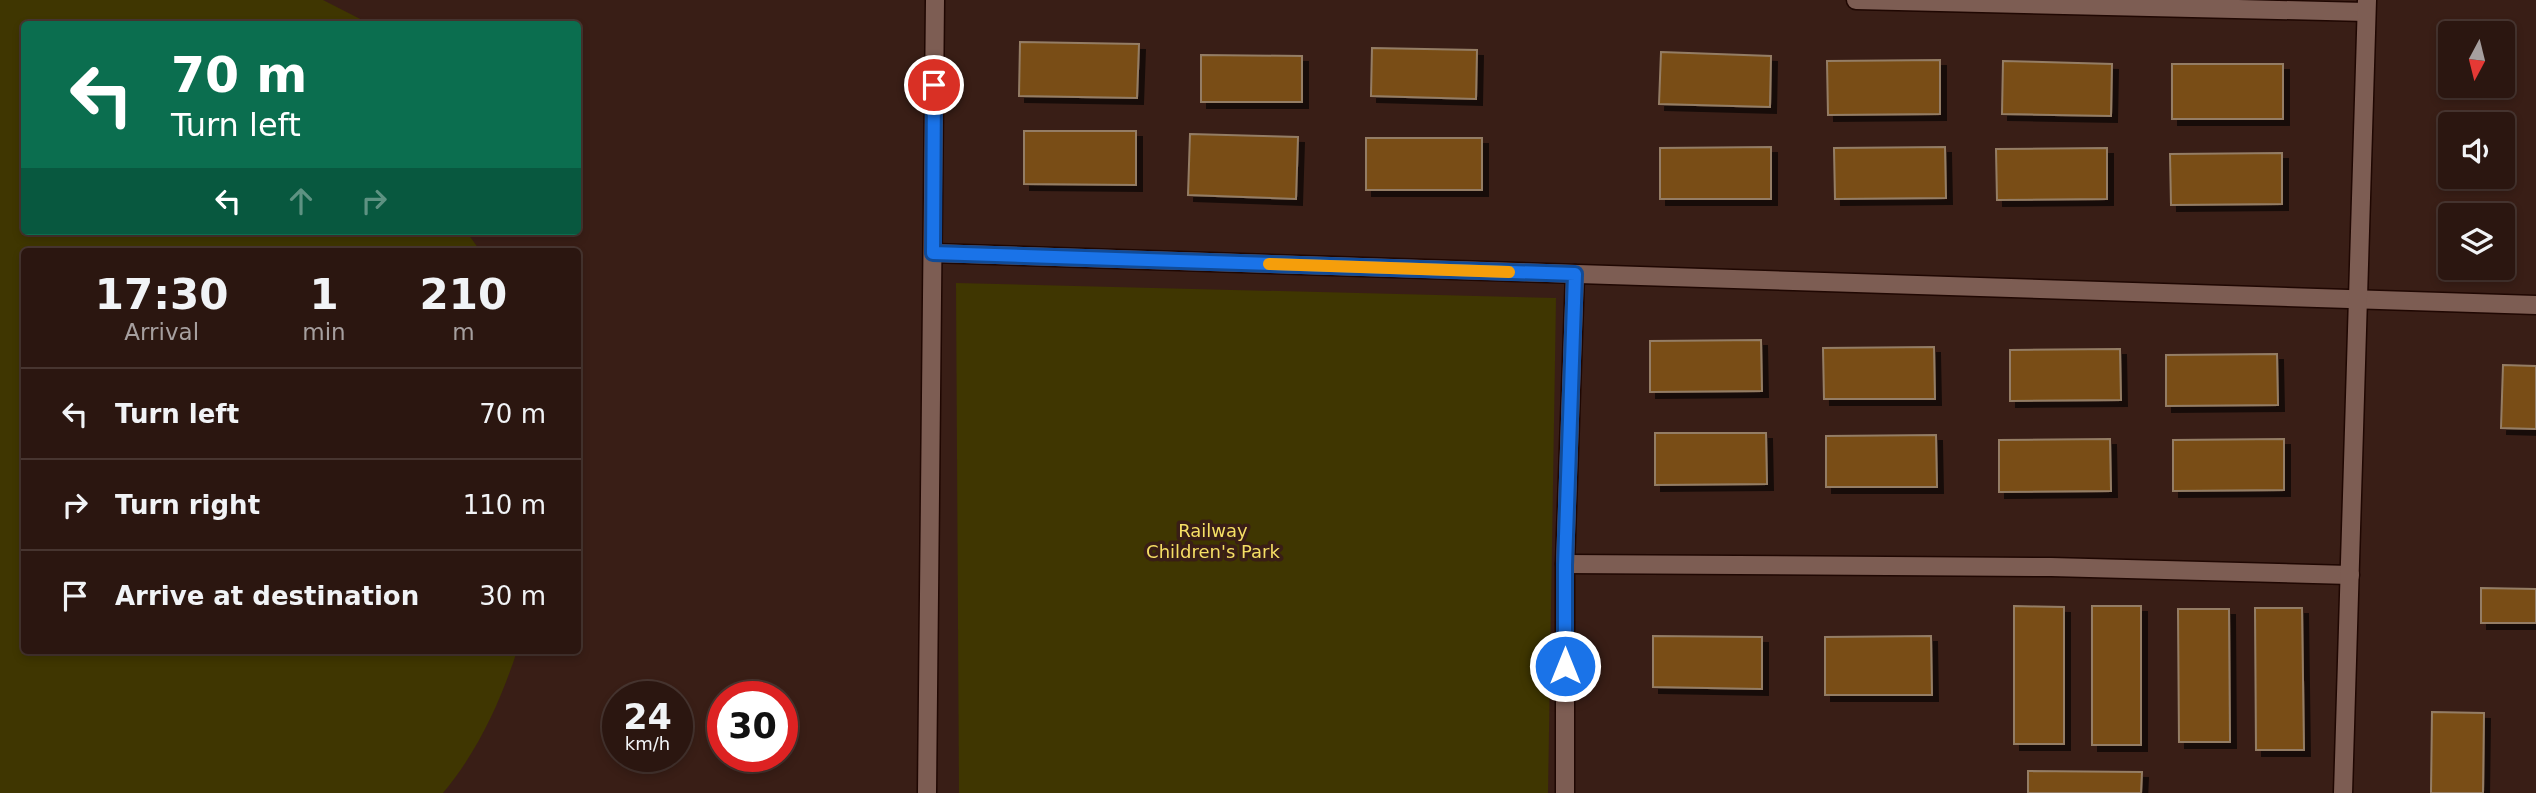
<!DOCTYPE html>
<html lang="en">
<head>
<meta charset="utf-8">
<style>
	:root { --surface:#2b1610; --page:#37231e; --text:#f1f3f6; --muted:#a69f9f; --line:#473530 }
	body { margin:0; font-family:"DejaVu Sans",sans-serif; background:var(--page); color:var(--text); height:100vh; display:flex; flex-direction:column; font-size:26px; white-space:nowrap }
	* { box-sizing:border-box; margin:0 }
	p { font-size:23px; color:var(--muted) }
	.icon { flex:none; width:38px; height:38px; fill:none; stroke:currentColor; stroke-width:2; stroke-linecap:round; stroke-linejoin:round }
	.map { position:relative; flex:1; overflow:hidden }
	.details { position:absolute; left:21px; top:248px; width:560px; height:406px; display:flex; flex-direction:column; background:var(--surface); border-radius:7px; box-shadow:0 4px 10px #0003,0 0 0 2px var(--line) }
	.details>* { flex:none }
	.top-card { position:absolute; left:21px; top:21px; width:560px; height:214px; border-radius:7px; box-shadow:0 4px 10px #0003,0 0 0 2px var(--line); background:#0b6e4f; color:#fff; overflow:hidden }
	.needle { width:46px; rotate:187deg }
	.tools { position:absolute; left:2438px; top:21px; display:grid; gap:14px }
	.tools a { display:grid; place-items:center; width:77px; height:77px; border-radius:7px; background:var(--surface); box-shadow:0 4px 10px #0003,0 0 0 2px var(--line); font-size:35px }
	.speed { position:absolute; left:602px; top:681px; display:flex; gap:14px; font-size:35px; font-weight:700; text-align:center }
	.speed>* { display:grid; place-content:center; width:91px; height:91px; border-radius:50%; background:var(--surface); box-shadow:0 4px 10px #0003,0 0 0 2px var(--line); line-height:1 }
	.speed small { font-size:18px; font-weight:400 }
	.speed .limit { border:10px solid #d22; background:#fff; color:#111 }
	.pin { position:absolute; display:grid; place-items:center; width:60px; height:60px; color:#fff; margin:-30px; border:4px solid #fff; border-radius:50%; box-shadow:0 2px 7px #0007 }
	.me { position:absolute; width:77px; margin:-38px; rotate:0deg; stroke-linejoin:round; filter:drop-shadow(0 0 5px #0008) }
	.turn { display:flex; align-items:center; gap:24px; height:147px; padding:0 35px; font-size:32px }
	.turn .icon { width:91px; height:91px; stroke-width:2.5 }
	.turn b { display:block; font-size:49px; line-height:60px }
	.lanes { display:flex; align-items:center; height:66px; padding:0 35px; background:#0003; justify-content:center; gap:35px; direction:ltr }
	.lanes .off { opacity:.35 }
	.eta { display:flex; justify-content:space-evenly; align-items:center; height:119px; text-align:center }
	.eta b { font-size:42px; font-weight:800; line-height:49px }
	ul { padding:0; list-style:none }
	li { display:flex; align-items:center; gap:21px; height:91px; padding:0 35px; border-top:2px solid var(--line) }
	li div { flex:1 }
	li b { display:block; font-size:26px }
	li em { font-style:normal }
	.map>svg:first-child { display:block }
	.green { fill:#3f3601 }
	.building { fill:#794e14; stroke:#947d65; stroke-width:2; filter:url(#shadow) }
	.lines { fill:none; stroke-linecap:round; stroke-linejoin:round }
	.street-casing { stroke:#1f0702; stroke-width:21 }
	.street { stroke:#7d5d53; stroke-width:18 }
	.route-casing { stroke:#114b97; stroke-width:18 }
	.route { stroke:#1a73e8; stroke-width:12 }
	.slow { stroke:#f59e0b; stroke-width:12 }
	.labels { text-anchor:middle; stroke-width:7; stroke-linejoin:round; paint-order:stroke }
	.park-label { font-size:18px; fill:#f6df65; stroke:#391e16 }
</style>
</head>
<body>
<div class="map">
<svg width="2536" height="793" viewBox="0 0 2536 793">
	<defs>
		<filter id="shadow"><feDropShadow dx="6" dy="6" stdDeviation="0" flood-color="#0009"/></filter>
	</defs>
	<rect width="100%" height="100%" fill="#391e16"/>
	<!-- green -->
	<g class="green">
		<path d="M0,0H323L370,24H24V231H466L481,252H24V651H517C500,703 478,751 443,793H0Z"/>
		<path d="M956,283L1556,298L1548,793H959Z"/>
	</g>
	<!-- building -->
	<g class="building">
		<path d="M1020,42L1139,44L1137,98L1019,96Z"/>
		<path d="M1372,48L1477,50L1476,99L1371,96Z"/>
		<path d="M1661,52L1771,56L1770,107L1659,104Z"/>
		<path d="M1201,55L1302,56V102H1201Z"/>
		<path d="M1940,60V114L1828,115L1827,61Z"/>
		<path d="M2003,61L2112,64L2111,116L2002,114Z"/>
		<rect x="2172" y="64" width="111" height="55"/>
		<path d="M1024,131H1136V185L1024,184Z"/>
		<path d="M1190,134L1298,137L1296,199L1188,195Z"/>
		<rect x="1366" y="138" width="116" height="52"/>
		<path d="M1771,147V199H1660V148Z"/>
		<path d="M1945,147L1946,198L1835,199L1834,148Z"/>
		<path d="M2107,148V199L1997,200L1996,149Z"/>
		<path d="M2282,153V204L2171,205L2170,154Z"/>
		<path d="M1761,340L1762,391L1650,392V341Z"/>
		<path d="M1934,347L1935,399H1824L1823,348Z"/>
		<path d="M2120,349L2121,400L2010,401V350Z"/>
		<path d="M2277,354L2278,405L2166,406V355Z"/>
		<path d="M2503,365L2536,366V429L2501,428Z"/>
		<path d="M1655,433H1766L1767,484L1655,485Z"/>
		<path d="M1936,435L1937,487H1826V436Z"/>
		<path d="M2110,439L2111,491L1999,492V440Z"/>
		<path d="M2284,439V490L2173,491V440Z"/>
		<path d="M2481,588L2536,589V623H2481Z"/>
		<path d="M2014,606L2064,607V744H2014Z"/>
		<rect x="2092" y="606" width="49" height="139"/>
		<path d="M2255,608H2302L2304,750H2256Z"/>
		<path d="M2178,609H2229L2230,742H2179Z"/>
		<path d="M1653,636L1762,637V689L1653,687Z"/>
		<path d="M1931,636L1932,695H1825V637Z"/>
		<path d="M2432,712L2484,713L2483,793H2431Z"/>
		<path d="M2028,771L2142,772L2141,793H2028Z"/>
	</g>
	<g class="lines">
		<!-- street casing -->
		<g class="street-casing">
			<g id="street">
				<path d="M1856,0L2366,12"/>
				<path d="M933,253L2536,305"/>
				<path d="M1565,564L2051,567L2350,575"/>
				<path d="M927,793L935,0"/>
				<path d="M1565,793V564L1575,274"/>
				<path d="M2343,793L2367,0"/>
			</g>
		</g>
		<!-- street -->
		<use href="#street" class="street"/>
	</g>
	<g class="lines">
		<!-- route casing -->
		<g class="route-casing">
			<path id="route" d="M934,85L933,253L1575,274L1565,565V666"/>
		</g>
		<!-- route -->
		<use href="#route" class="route"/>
		<!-- slow -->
		<path class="slow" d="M1269,264L1509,272"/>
	</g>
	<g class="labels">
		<!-- park labels -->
		<g class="park-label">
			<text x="1213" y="537">Railway<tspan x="1213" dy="21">Children's Park</tspan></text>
		</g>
	</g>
</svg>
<div class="tools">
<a><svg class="needle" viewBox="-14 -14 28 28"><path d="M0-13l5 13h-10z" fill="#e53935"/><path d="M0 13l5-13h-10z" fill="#a69f9f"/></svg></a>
<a><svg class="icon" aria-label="sound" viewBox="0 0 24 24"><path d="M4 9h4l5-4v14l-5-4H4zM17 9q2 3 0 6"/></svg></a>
<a><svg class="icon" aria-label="layers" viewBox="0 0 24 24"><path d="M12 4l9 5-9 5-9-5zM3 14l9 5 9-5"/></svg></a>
</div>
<div class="speed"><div>24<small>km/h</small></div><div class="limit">30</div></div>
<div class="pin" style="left:934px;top:85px;background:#d93025"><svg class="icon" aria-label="arrive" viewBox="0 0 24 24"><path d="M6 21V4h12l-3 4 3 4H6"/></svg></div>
<svg class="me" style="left:1565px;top:666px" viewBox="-20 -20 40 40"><circle r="17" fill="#1a73e8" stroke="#fff" stroke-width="3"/><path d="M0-11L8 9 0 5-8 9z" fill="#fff"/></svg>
<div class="top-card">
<div class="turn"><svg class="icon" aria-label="left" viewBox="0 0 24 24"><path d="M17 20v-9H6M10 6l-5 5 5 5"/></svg><div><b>70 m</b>Turn left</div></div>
<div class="lanes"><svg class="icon" aria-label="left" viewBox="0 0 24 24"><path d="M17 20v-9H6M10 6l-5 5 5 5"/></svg><svg class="icon off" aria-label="ahead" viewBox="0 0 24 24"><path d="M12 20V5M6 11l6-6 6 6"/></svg><svg class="icon off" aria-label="right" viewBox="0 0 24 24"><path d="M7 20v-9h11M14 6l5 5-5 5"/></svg></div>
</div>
<section class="details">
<div class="eta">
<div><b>17:30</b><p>Arrival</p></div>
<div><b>1</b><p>min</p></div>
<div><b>210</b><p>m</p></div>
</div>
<ul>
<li><svg class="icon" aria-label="left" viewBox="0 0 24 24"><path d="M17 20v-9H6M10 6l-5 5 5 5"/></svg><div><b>Turn left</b></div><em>70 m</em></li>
<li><svg class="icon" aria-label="right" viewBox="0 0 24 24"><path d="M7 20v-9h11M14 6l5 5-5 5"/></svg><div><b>Turn right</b></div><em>110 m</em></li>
<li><svg class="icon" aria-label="arrive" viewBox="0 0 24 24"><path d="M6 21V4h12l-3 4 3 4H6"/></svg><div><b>Arrive at destination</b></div><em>30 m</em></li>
</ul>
</section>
</div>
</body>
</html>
